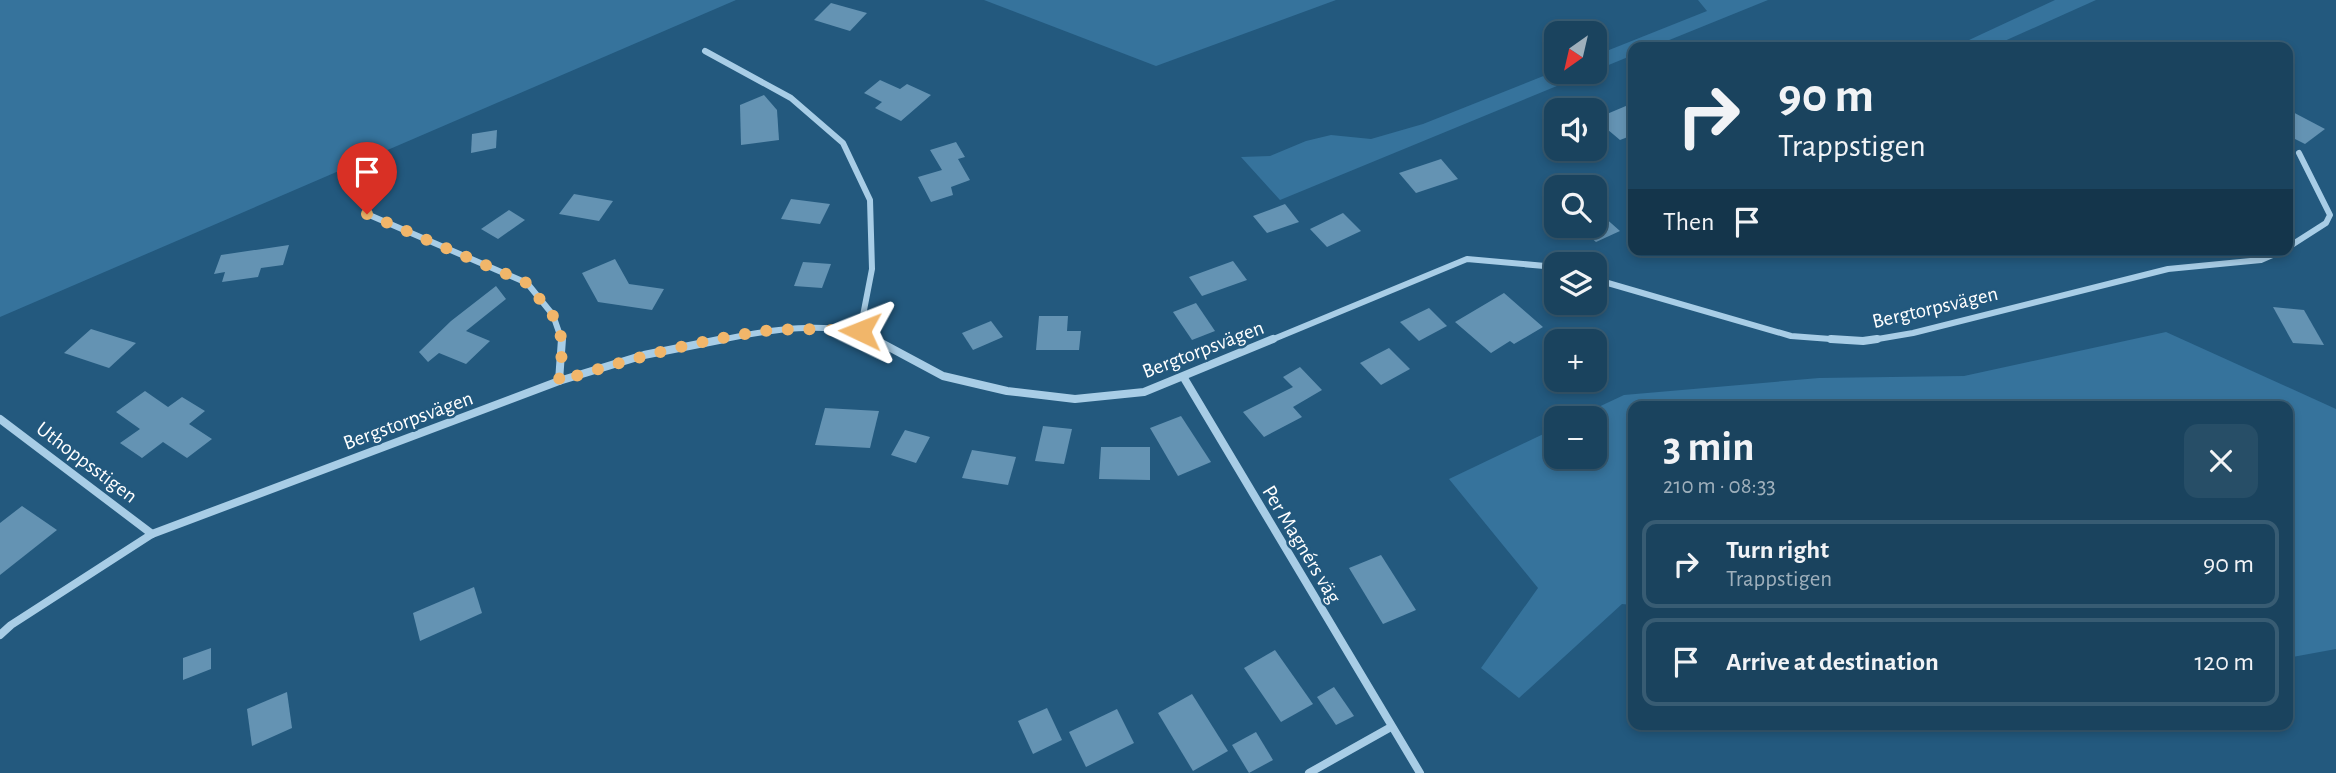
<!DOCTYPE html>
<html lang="en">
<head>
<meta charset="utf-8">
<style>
	:root { --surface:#1a435e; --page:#274e67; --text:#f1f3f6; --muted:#9fb0bc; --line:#385c73 }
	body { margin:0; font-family:"Alegreya Sans",sans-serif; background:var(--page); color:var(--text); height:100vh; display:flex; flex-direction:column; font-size:26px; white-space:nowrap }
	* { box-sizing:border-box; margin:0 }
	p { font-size:23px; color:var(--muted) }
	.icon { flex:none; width:38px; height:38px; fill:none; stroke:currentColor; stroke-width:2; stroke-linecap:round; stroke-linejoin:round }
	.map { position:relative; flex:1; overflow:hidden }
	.panel { position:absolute; left:1628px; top:401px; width:665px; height:329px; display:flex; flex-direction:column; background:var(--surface); border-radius:14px; box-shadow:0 4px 10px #0003,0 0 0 2px var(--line) }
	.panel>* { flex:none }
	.top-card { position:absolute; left:1628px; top:42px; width:665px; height:214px; border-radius:14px; box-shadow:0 4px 10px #0003,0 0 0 2px var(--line); background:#1a435e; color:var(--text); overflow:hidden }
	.needle { width:46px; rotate:214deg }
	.tools { position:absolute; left:1544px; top:21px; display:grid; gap:14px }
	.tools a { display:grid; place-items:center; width:63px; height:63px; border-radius:14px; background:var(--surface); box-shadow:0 4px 10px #0003,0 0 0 2px var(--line); font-size:35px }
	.pin { position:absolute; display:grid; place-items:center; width:60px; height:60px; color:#fff; margin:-72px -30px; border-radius:50% 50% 50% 0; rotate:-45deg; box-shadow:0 0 7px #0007 }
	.pin .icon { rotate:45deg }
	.me { position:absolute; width:77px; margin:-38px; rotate:272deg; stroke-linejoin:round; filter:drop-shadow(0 0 5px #0008) }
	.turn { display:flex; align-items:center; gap:24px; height:147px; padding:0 35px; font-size:32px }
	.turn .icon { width:91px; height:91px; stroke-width:2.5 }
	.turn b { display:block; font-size:49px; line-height:60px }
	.then { display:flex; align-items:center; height:66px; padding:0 35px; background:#0003; gap:14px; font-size:26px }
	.round { display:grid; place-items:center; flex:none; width:74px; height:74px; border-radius:14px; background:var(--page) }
	.overview { display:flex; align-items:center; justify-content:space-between; height:119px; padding:0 35px }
	h1 { font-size:42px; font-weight:600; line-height:52px }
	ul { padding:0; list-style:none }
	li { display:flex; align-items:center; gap:21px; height:88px; margin:0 14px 10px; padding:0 21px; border:4px solid var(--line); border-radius:14px }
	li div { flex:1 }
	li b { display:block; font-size:26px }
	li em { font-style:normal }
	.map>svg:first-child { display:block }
	.green { fill:#36739c }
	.building { fill:#6493b3 }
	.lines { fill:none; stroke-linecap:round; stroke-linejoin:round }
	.street-far1 { stroke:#a8cde6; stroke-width:6 }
	.street { stroke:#a8cde6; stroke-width:8 }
	.route { stroke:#f1b66a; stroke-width:12; stroke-dasharray:0 21.6 }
	.labels { text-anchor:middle; stroke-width:5; stroke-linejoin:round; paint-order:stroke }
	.street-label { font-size:21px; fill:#fff; stroke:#23597e }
</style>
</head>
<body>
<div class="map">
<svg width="2336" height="773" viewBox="0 0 2336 773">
	<rect width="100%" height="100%" fill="#23597e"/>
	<!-- green -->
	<g class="green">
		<path d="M0,0H736L0,317Z"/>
		<path d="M984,0H1336L1156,66Z"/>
		<path d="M1698,0H1768L1652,47H1633V55L1594,71V56L1707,11Z"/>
		<path d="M2055,0H2096L1991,47H1954Z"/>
		<path d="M1556,71L1591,72L1280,200L1241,157L1270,156L1306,141L1331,135L1371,139L1423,124Z"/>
		<path d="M2166,332L2336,409V649L2287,658V406H1633V605L1622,604L1519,698L1481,668L1538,588L1449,479L1556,428V457H1594V418H1575L1624,395L1819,378L1964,376Z"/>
	</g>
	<!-- building -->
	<g class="building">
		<path d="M831,3L867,13L850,31L814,20Z"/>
		<path d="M880,80L900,89L907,84L931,95L901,121L875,108L882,102L864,93Z"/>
		<path d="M764,95L777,110L779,140L741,145L740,105Z"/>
		<path d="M1633,103V135L1620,140L1595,119Z"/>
		<path d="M2287,109L2325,129L2305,144L2287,135Z"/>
		<path d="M497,130L496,148L471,153L472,134Z"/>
		<path d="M956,142L965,157L958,159L970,180L951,187L953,195L931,202L918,177L942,170L930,150Z"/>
		<path d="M1441,159L1458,179L1416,193L1399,173Z"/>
		<path d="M574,194L613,201L599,221L559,214Z"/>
		<path d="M791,199L830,204L820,224L781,219Z"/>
		<path d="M1285,204L1299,222L1267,233L1253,216Z"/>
		<path d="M509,210L525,220L498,239L481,229Z"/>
		<path d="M1343,213L1361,231L1327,247L1310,229Z"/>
		<path d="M1603,216L1620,231L1596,242L1579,227L1594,226V220Z"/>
		<path d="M289,245L283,265L261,268L258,277L222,282L225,272L214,274L221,255Z"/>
		<path d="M615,259L629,284L664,289L652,310L598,302L582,273Z"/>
		<path d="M1233,261L1247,280L1202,296L1189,277Z"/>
		<path d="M803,262L831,264L822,288L794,286Z"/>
		<path d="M496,286L506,299L466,331L490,341L466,364L439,353L428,362L419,352L451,321Z"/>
		<path d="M1504,293L1543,327L1514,344L1510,341L1491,353L1455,322Z"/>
		<path d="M1196,303L1215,331L1192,340L1173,312Z"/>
		<path d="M2273,307L2304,310L2324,345L2293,343Z"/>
		<path d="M1429,308L1447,326L1419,341L1400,322Z"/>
		<path d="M1039,316H1068L1067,331H1081L1079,350H1036Z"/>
		<path d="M991,321L1003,337L973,350L962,333Z"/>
		<path d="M91,329L136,343L109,368L64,353Z"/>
		<path d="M1389,348L1410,369L1381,385L1360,363Z"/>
		<path d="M1300,367L1322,390L1293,407L1302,417L1264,437L1243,412L1293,387L1283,377Z"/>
		<path d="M145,391L168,407L182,397L205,411L189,424L212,439L187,458L163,442L142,458L120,443L140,429L116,412Z"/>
		<path d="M825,408L879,411L870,448L815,445Z"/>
		<path d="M1181,416L1211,462L1178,476L1150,428Z"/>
		<path d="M1043,426L1072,429L1064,464L1035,461Z"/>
		<path d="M905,430L930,437L916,463L891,455Z"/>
		<path d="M1101,447H1150V480L1099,479Z"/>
		<path d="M972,450L1016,457L1008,485L962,478Z"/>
		<path d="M22,506L57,530L0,575V523Z"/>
		<path d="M1381,555L1416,610L1383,624L1349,568Z"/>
		<path d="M474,587L482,613L420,641L413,613Z"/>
		<path d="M211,648V669L183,680V658Z"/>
		<path d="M1275,650L1313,704L1281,722L1244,668Z"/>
		<path d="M1334,687L1354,716L1336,725L1317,697Z"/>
		<path d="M287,692L292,728L252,746L247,709Z"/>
		<path d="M1192,694L1228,751L1193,771L1158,713Z"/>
		<path d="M1047,708L1062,740L1033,754L1018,721Z"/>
		<path d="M1117,709L1134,743L1086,767L1069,732Z"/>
		<path d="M1256,732L1273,760L1249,773L1232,745Z"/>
	</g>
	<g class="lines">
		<!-- street-far1 -->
		<g class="street-far1">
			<path d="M705,51L791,98L843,143L870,200L872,269L860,331"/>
			<path d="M367,214L527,283L553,315L562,341"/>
			<path d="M2287,248L2326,223L2330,215L2299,153"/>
			<path d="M1594,279L1791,336L1857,341"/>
			<path d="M716,341C762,331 835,317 878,341"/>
			<path d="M1269,341L1467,259L1556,267"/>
			<path d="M1866,341L1913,333L2168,269L2261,260L2284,250"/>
		</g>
		<!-- street -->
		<g class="street">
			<path d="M874,339L943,376L1007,391L1075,399L1144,392L1273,339"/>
			<path d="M1831,339L1863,341L1877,339"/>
			<path d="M1184,378L1420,773"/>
			<path d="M559,381L562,339"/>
			<path d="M0,419L152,534"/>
			<path d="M0,635L11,625L152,534L559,381L644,355L724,339"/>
			<path d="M1309,773L1391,727"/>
		</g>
	</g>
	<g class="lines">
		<!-- route -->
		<path class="route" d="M367,214L527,283L553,316L563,342L559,381C624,361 690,342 757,332C791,327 826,330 860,331"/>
	</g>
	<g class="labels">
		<!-- street labels -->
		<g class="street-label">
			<text transform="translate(1935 307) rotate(-13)" y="7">Bergtorpsvägen</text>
			<text transform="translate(1203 349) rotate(-21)" y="7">Bergtorpsvägen</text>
			<text transform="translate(408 420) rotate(-20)" y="7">Bergstorpsvägen</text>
			<text transform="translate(87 462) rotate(37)" y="7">Uthoppsstigen</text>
			<text transform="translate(1302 544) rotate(59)" y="7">Per Magnérs väg</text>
		</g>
	</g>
</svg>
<div class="tools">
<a><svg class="needle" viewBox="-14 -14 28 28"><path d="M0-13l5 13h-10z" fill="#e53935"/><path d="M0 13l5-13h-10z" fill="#9fb0bc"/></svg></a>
<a><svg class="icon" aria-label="sound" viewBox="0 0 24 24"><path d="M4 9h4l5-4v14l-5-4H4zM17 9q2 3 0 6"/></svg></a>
<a><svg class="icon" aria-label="search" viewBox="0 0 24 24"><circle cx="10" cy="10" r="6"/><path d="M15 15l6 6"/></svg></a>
<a><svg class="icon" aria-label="layers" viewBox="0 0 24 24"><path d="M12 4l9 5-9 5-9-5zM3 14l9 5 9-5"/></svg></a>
<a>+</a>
<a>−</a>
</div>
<div class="pin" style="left:367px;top:214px;background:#d93025"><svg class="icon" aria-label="arrive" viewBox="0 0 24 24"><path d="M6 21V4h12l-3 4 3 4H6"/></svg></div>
<svg class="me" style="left:860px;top:331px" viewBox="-20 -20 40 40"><path d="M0-17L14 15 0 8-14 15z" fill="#f1b66a" stroke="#fff" stroke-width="4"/></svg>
<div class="top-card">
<div class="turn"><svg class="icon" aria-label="right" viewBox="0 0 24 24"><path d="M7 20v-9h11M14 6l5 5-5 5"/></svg><div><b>90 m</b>Trappstigen</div></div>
<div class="then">Then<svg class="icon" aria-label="arrive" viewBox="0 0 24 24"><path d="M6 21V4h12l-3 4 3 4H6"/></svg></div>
</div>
<section class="panel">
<div class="overview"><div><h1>3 min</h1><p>210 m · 08:33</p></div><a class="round"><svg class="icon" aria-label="close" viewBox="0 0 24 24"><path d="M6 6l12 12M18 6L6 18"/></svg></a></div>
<ul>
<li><svg class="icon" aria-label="right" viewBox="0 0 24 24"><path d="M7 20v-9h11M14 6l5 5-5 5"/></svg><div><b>Turn right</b><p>Trappstigen</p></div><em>90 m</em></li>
<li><svg class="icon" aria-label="arrive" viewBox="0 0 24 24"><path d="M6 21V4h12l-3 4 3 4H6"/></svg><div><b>Arrive at destination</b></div><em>120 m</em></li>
</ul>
</section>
</div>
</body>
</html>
